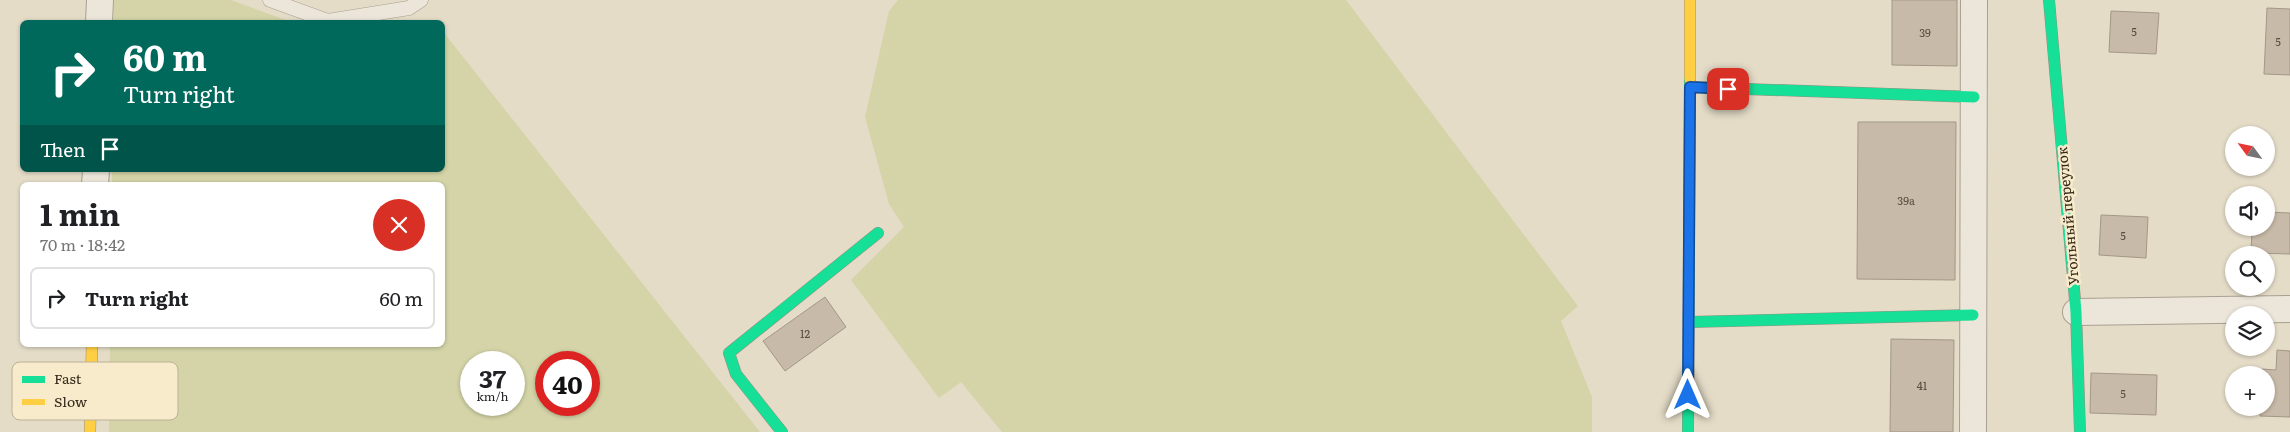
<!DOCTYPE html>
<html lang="en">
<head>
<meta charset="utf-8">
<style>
	:root { --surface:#fff; --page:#f6f6f6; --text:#202124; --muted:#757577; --line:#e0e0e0 }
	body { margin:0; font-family:Literata,serif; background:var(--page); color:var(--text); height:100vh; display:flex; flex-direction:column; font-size:19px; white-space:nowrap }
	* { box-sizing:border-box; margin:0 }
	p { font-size:16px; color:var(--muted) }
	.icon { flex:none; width:28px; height:28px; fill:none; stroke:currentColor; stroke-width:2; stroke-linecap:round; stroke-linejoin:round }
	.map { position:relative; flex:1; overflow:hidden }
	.panel { position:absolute; left:20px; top:182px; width:425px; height:165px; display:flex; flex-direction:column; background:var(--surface); border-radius:8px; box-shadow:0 1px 4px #0004 }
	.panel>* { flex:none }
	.guide { position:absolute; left:20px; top:20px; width:425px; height:152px; border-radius:8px; box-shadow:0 1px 4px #0004; background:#00695c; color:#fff; overflow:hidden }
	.needle { width:32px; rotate:303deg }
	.tools { position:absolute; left:2225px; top:126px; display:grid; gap:10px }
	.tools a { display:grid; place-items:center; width:50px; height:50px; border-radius:50%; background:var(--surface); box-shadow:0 1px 4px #0004; font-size:25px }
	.speed { position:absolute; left:460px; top:351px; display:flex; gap:10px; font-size:25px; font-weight:700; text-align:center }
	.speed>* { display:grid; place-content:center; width:65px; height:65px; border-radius:50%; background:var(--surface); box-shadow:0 1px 4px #0004; line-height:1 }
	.speed small { font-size:12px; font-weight:400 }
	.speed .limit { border:8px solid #d22; background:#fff; color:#111 }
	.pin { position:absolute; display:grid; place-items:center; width:42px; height:42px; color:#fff; margin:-21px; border-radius:10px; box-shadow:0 2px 8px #0006 }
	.me { position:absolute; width:55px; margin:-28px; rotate:0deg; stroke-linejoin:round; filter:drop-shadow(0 0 4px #0008) }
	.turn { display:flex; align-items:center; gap:18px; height:105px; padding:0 20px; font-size:22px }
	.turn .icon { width:65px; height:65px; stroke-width:2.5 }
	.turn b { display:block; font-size:35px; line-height:42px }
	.then { display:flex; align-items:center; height:48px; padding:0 20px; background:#0003; gap:10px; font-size:19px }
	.round { display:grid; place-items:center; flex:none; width:52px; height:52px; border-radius:26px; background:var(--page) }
	.overview { display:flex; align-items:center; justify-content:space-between; height:85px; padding:0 20px }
	h1 { font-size:30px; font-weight:700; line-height:38px }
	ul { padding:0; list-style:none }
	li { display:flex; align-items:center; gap:15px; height:62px; margin:0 10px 8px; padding:0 10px; border:2px solid var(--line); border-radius:8px }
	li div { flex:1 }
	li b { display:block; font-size:19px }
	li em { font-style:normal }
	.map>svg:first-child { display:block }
	.green { fill:#d4d4a8; fill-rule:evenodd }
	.building { fill:#c8baa8; stroke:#a49787 }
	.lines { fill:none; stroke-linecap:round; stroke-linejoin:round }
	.lane-casing { stroke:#a8a091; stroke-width:15 }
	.street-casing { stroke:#a8a091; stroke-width:28 }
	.fast-casing { stroke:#989081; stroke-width:12 }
	.slow-casing { stroke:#989081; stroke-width:12 }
	.lane { stroke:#ece6da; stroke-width:14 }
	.street { stroke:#ece6da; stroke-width:26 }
	.fast { stroke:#16e098; stroke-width:11 }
	.slow { stroke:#ffcf43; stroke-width:11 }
	.route-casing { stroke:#114b97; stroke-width:12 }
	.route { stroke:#1a73e8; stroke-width:9 }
	.labels { text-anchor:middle; stroke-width:5; stroke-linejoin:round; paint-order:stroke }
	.number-label { font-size:11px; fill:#5a4c3e }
	.street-label { font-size:14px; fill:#36281a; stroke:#f7ebcb }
	.key { fill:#f7ebcb; stroke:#bdb096; stroke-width:1 }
	.key-label { font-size:14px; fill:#36281a }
</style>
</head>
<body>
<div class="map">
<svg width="2290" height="432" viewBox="0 0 2290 432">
	<rect width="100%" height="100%" fill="#e4dcc7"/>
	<!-- green -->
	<g class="green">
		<path d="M114,0H231L291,22H114Z"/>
		<path d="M898,0H1346L1578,306L1561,321L1592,397V432H1002L961,382L939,398L851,280L904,227L889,204L865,117L889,11Z"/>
		<path d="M442,34H445L760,432H109L110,345H442V185H112V170H442ZM471,362H514V405H471ZM546,362H589V405H546Z"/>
	</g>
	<!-- building -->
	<g class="building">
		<path d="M1892,0H1957V66L1892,65Z"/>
		<path d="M2267,8L2290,9V75L2264,74Z"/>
		<path d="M2111,11L2159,13L2156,54L2109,52Z"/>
		<path d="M1858,122H1956L1955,280L1857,279Z"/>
		<path d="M2266,212L2290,213V254L2251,253L2252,228H2266Z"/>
		<path d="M2101,215L2148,217L2146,258L2099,255Z"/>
		<path d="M825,297L846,327L785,371L763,341Z"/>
		<path d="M1891,339L1954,340L1953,432H1890Z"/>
		<path d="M2277,350L2290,351V417L2260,416V408H2266V375H2261L2262,369L2276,370Z"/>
		<path d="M2091,373L2157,375L2156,415L2090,413Z"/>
	</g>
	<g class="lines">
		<!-- lane casing -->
		<g class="lane-casing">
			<path id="lane" d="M270,0L328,21L409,8L421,0"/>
		</g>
		<!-- street casing -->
		<g class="street-casing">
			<g id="street">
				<path d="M99,22L100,0"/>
				<path d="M95,185L96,170"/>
				<path d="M2076,312L2290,309"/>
				<path d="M1973,432L1974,0"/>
			</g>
		</g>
		<!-- fast casing -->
		<g class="fast-casing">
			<g id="fast">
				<path d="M2049,0L2076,312L2080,432"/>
				<path d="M1690,87L1974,97"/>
				<path d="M1689,322L1973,315"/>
				<path d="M782,432L736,374L729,353L878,233"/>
				<path d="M1688,432L1690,79"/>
			</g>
		</g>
		<!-- slow casing -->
		<g class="slow-casing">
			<g id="slow">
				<path d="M1690,79V0"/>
				<path d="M90,432L92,345"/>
			</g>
		</g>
		<!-- lane -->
		<use href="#lane" class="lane"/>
		<!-- street -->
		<use href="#street" class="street"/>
		<!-- fast -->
		<use href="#fast" class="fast"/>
		<!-- slow -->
		<use href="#slow" class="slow"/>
	</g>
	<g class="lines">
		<!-- route casing -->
		<g class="route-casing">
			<path id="route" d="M1688,395L1690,87L1728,89"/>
		</g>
		<!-- route -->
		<use href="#route" class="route"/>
	</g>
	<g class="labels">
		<!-- number labels -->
		<g class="number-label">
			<text x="2134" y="36">5</text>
			<text x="1925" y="37">39</text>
			<text x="2278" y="46">5</text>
			<text x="1906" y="205">39а</text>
			<text x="2123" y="240">5</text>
			<text x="805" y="338">12</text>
			<text x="1922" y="390">41</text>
			<text x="2123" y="398">5</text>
		</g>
		<!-- street labels -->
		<g class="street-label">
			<text transform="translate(2068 216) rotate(-95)" y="5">Угольный переулок</text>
		</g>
	</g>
	<!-- legend -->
	<rect x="12" y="362" width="166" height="58" rx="8" class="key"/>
	<rect x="22" y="376" width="23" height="7" fill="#16e098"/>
	<rect x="22" y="399" width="23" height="6" fill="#ffcf43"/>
	<g class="key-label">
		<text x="54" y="384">Fast</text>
		<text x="54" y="407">Slow</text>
	</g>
</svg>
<div class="tools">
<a><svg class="needle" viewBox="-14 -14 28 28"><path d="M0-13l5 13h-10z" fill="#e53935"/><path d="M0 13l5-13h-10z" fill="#757577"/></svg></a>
<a><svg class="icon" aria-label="sound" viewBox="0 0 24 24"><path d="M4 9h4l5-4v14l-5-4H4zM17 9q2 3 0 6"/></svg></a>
<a><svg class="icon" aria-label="search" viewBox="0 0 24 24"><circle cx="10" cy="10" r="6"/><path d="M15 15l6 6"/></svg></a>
<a><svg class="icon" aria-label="layers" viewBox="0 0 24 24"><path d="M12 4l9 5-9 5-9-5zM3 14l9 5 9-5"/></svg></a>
<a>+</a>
</div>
<div class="speed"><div>37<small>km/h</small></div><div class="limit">40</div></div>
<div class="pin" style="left:1728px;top:89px;background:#d93025"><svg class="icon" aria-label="arrive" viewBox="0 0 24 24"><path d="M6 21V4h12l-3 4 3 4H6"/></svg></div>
<svg class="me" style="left:1688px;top:395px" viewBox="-20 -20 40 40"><path d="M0-17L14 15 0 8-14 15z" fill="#1a73e8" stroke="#fff" stroke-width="4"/></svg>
<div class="guide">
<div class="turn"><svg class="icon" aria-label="right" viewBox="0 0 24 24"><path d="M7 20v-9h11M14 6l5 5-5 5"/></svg><div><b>60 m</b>Turn right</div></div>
<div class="then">Then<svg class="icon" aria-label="arrive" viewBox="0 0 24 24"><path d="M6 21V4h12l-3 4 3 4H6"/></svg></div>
</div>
<section class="panel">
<div class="overview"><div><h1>1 min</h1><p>70 m · 18:42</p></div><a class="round" style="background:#d93025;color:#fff"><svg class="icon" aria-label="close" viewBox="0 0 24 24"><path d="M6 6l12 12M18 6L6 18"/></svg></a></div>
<ul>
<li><svg class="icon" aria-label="right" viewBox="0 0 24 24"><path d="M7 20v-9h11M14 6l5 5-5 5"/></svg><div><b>Turn right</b></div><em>60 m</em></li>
</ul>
</section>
</div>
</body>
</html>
